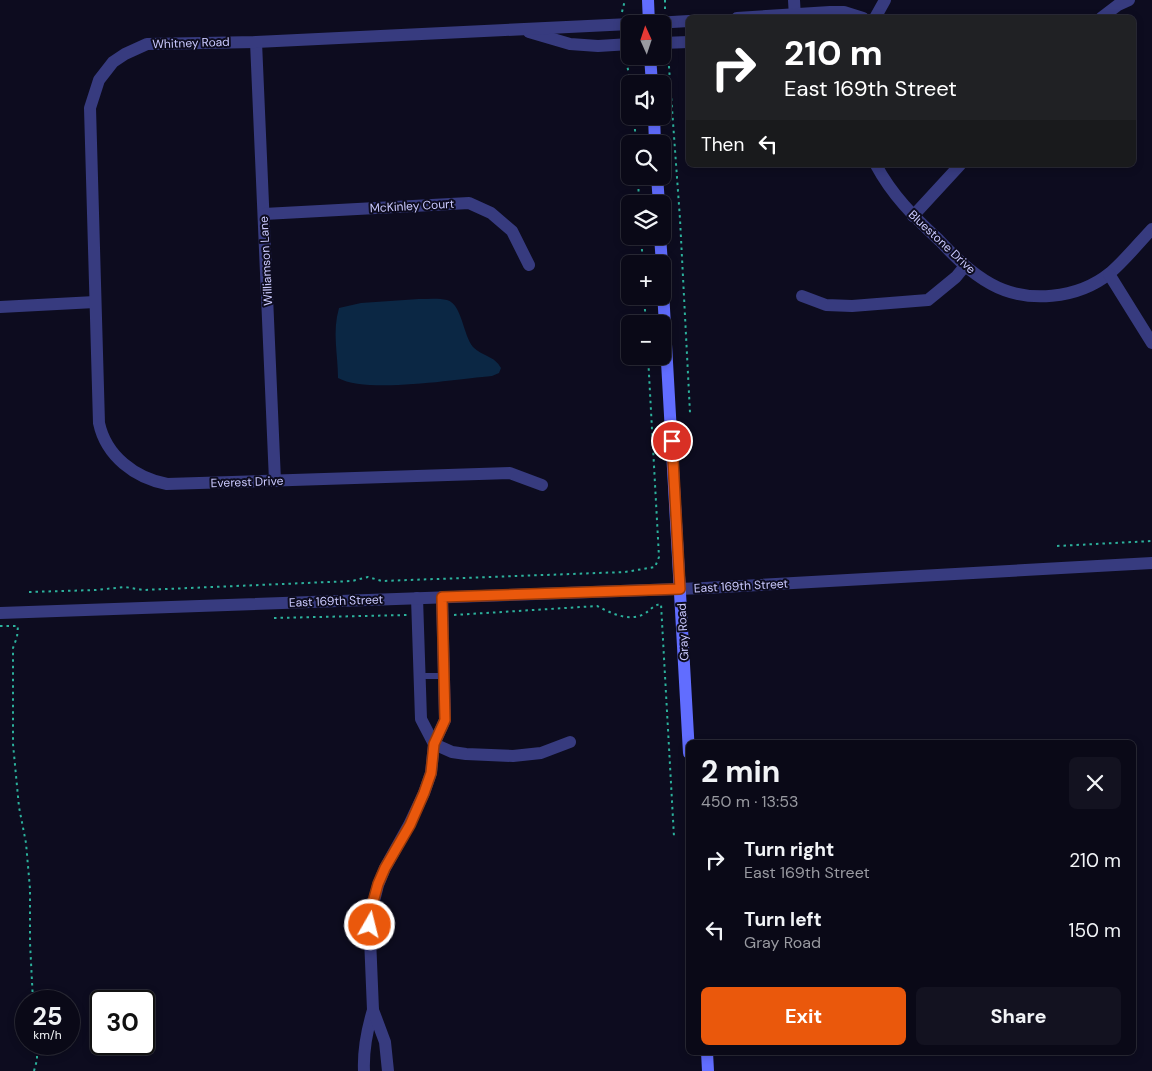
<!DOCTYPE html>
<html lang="en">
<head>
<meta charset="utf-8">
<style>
	:root { --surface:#0a0917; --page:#131220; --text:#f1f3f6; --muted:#999aa1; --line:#2a2a36; --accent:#ea580c }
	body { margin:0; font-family:"DM Sans",sans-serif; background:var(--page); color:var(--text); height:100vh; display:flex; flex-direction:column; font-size:19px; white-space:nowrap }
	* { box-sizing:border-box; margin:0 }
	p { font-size:16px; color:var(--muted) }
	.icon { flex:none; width:28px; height:28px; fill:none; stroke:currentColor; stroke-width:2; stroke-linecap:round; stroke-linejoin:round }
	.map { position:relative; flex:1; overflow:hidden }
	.panel { position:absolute; left:686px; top:740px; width:450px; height:315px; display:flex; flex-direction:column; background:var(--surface); border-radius:8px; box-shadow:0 2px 8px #0003,0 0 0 1px var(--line) }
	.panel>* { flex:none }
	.top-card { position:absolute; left:686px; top:15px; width:450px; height:152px; border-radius:8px; box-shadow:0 2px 8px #0003,0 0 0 1px var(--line); background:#202124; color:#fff; overflow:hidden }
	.needle { width:32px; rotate:357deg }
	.tools { position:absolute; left:621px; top:15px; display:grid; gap:10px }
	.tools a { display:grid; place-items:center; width:50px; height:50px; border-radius:8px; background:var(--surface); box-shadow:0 2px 8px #0003,0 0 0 1px var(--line); font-size:25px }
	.speed { position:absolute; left:15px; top:990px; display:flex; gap:10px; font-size:25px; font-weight:700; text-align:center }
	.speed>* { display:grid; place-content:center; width:65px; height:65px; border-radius:50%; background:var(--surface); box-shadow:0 2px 8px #0003,0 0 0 1px var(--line); line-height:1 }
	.speed small { font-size:12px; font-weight:400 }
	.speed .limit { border:2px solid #111; border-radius:8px; background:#fff; color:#111 }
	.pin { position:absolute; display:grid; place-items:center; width:42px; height:42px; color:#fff; margin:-21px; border:2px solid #fff; border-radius:50%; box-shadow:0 1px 5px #0007 }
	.me { position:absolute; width:55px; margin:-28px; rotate:8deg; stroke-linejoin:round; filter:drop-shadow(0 0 4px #0008) }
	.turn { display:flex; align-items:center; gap:18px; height:105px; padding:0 15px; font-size:22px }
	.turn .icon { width:65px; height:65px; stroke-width:2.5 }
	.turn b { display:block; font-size:35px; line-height:42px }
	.then { display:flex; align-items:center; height:48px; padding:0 15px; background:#0003; gap:10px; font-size:19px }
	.round { display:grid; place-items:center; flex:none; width:52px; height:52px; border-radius:8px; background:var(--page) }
	.overview { display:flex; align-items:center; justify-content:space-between; height:85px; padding:0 15px }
	h1 { font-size:30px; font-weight:700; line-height:38px }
	.action { display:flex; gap:10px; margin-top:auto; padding:10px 15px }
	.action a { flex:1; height:58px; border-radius:8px; background:var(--accent); color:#fff; font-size:20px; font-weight:700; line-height:58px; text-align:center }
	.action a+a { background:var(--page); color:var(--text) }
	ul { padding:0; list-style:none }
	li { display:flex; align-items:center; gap:15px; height:70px; padding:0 15px }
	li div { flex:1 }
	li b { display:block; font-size:19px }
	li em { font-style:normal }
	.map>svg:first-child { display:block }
	.water { fill:#0b2744 }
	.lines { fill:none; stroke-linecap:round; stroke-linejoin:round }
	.path { stroke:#2cb19c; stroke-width:2; stroke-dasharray:2.5 4; stroke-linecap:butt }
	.lane { stroke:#373b7f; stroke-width:6 }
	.street { stroke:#373b7f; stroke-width:12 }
	.secondary { stroke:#616dff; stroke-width:12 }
	.route-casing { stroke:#983908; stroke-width:12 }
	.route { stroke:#ea580c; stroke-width:9 }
	.labels { text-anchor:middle; stroke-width:4; stroke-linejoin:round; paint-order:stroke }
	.street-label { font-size:12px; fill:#cbcaff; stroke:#0d0c1f }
</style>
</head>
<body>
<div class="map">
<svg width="1152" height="1071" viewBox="0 0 1152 1071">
	<rect width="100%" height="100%" fill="#0d0c1f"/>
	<!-- water -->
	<path class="water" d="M419,299C428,299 439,298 447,300C462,304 463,335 473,347C482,356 495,356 501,368L499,373L492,376C457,379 367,394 338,378C338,354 332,332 339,308L361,303Z"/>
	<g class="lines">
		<!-- path -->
		<g class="path">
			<path d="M665,0V11"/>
			<path d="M622,12L625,0"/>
			<path d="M668,53L680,219L690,413"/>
			<path d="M625,55L631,84"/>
			<path d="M634,116L636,144"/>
			<path d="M638,176L639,204"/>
			<path d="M641,236L643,264"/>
			<path d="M644,296L646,324"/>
			<path d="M1057,546L1152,541"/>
			<path d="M29,592L96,590L125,587L143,590L352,581L368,577L382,581L625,572L655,567L659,557L648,356"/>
			<path d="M454,615L597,606C611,613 628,622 644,614C651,610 653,605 661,604L674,837"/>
			<path d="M274,618L407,615"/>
			<path d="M0,626H18L17,637L13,648V744L19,807L26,843L30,889V943L33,1001"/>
			<path d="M34,1071L37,1060V1044"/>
		</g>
		<!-- lane -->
		<path class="lane" d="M420,676H443"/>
		<!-- street -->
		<g class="street">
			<path d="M794,0L795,18"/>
			<path d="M737,18L830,12H844L863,18"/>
			<path d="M875,18L885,0"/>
			<path d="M1101,18L1118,5L1129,0"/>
			<path d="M638,24L689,21"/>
			<path d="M529,32L570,44L598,46L630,44"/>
			<path d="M256,42L275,481"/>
			<path d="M662,43L689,42"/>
			<path d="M876,165C892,195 914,217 939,240C955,257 971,273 991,284C1027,304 1078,299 1110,273C1125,260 1138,244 1152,229"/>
			<path d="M264,214L469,203L491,213L512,231L529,265"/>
			<path d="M913,216L960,165"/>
			<path d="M1109,274L1152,343"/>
			<path d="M802,296L826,305L852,306L928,300L956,277L965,266"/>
			<path d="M0,307L95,302"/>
			<path d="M542,485L510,473L167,484C135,478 106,456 99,423L90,108L99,80L113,62L125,54L147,44L256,42L630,24"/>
			<path d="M417,598L421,719L434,744L452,752L466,754L513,756L541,753L570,742"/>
			<path d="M0,613L705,588L1152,563"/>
			<path d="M364,1071C363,1049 367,1030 373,1010"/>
			<path d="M388,1071L385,1042L373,1010L370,938L371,913L378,885L385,868L409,825L424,793L431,773L434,744L445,720L442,597"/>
		</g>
		<!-- secondary -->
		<g class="secondary">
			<path d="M648,0L649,24"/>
			<path d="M650,56L652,84"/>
			<path d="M654,116L655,144"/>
			<path d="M657,176L659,204"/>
			<path d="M660,236L662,264"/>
			<path d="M662,273L689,753"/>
			<path d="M707,1052L708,1071"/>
		</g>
	</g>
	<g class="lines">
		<!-- route casing -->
		<g class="route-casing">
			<path id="route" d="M370,925L373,902L378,884L385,868L410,825L424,793L431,773L434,744L445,720L442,597L680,589L672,441"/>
		</g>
		<!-- route -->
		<use href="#route" class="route"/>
	</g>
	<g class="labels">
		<!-- street labels -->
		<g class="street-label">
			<text transform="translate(191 43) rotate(-2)" y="4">Whitney Road</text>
			<text transform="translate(412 206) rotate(-3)" y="4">McKinley Court</text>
			<text transform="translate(942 242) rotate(43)" y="4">Bluestone Drive</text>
			<text transform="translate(266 261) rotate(-93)" y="4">Williamson Lane</text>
			<text transform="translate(247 482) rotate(-2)" y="4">Everest Drive</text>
			<text transform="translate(741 586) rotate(-3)" y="4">East 169th Street</text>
			<text transform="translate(336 601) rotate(-2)" y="4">East 169th Street</text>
			<text transform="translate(683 632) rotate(-93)" y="4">Gray Road</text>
		</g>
	</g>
</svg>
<div class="tools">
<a><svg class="needle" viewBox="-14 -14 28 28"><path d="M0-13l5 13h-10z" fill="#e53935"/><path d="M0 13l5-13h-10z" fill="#999aa1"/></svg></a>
<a><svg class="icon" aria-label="sound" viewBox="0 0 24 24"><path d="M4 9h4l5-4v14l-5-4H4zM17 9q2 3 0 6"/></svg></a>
<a><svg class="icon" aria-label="search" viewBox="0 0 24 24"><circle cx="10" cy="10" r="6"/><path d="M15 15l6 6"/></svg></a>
<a><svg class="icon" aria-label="layers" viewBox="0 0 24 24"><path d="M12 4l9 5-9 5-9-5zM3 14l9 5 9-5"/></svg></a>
<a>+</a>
<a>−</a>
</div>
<div class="speed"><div>25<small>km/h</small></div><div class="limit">30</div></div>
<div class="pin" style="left:672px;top:441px;background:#d93025"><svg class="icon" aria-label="arrive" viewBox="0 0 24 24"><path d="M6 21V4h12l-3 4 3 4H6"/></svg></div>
<svg class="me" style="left:370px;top:925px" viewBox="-20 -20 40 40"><circle r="17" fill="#ea580c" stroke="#fff" stroke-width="3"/><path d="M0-11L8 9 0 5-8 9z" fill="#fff"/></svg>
<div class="top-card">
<div class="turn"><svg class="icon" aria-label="right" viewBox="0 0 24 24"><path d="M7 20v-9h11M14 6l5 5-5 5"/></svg><div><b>210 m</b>East 169th Street</div></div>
<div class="then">Then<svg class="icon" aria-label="left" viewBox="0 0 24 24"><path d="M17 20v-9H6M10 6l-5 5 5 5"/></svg></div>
</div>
<section class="panel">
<div class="overview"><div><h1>2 min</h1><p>450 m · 13:53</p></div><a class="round"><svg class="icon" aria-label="close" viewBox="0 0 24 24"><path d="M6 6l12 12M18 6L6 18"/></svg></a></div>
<ul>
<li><svg class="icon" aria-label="right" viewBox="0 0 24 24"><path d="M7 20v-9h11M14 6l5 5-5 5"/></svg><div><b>Turn right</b><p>East 169th Street</p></div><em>210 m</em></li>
<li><svg class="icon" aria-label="left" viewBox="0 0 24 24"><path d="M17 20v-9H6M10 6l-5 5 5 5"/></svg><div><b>Turn left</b><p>Gray Road</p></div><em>150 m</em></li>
</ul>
<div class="action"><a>Exit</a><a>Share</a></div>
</section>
</div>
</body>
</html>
